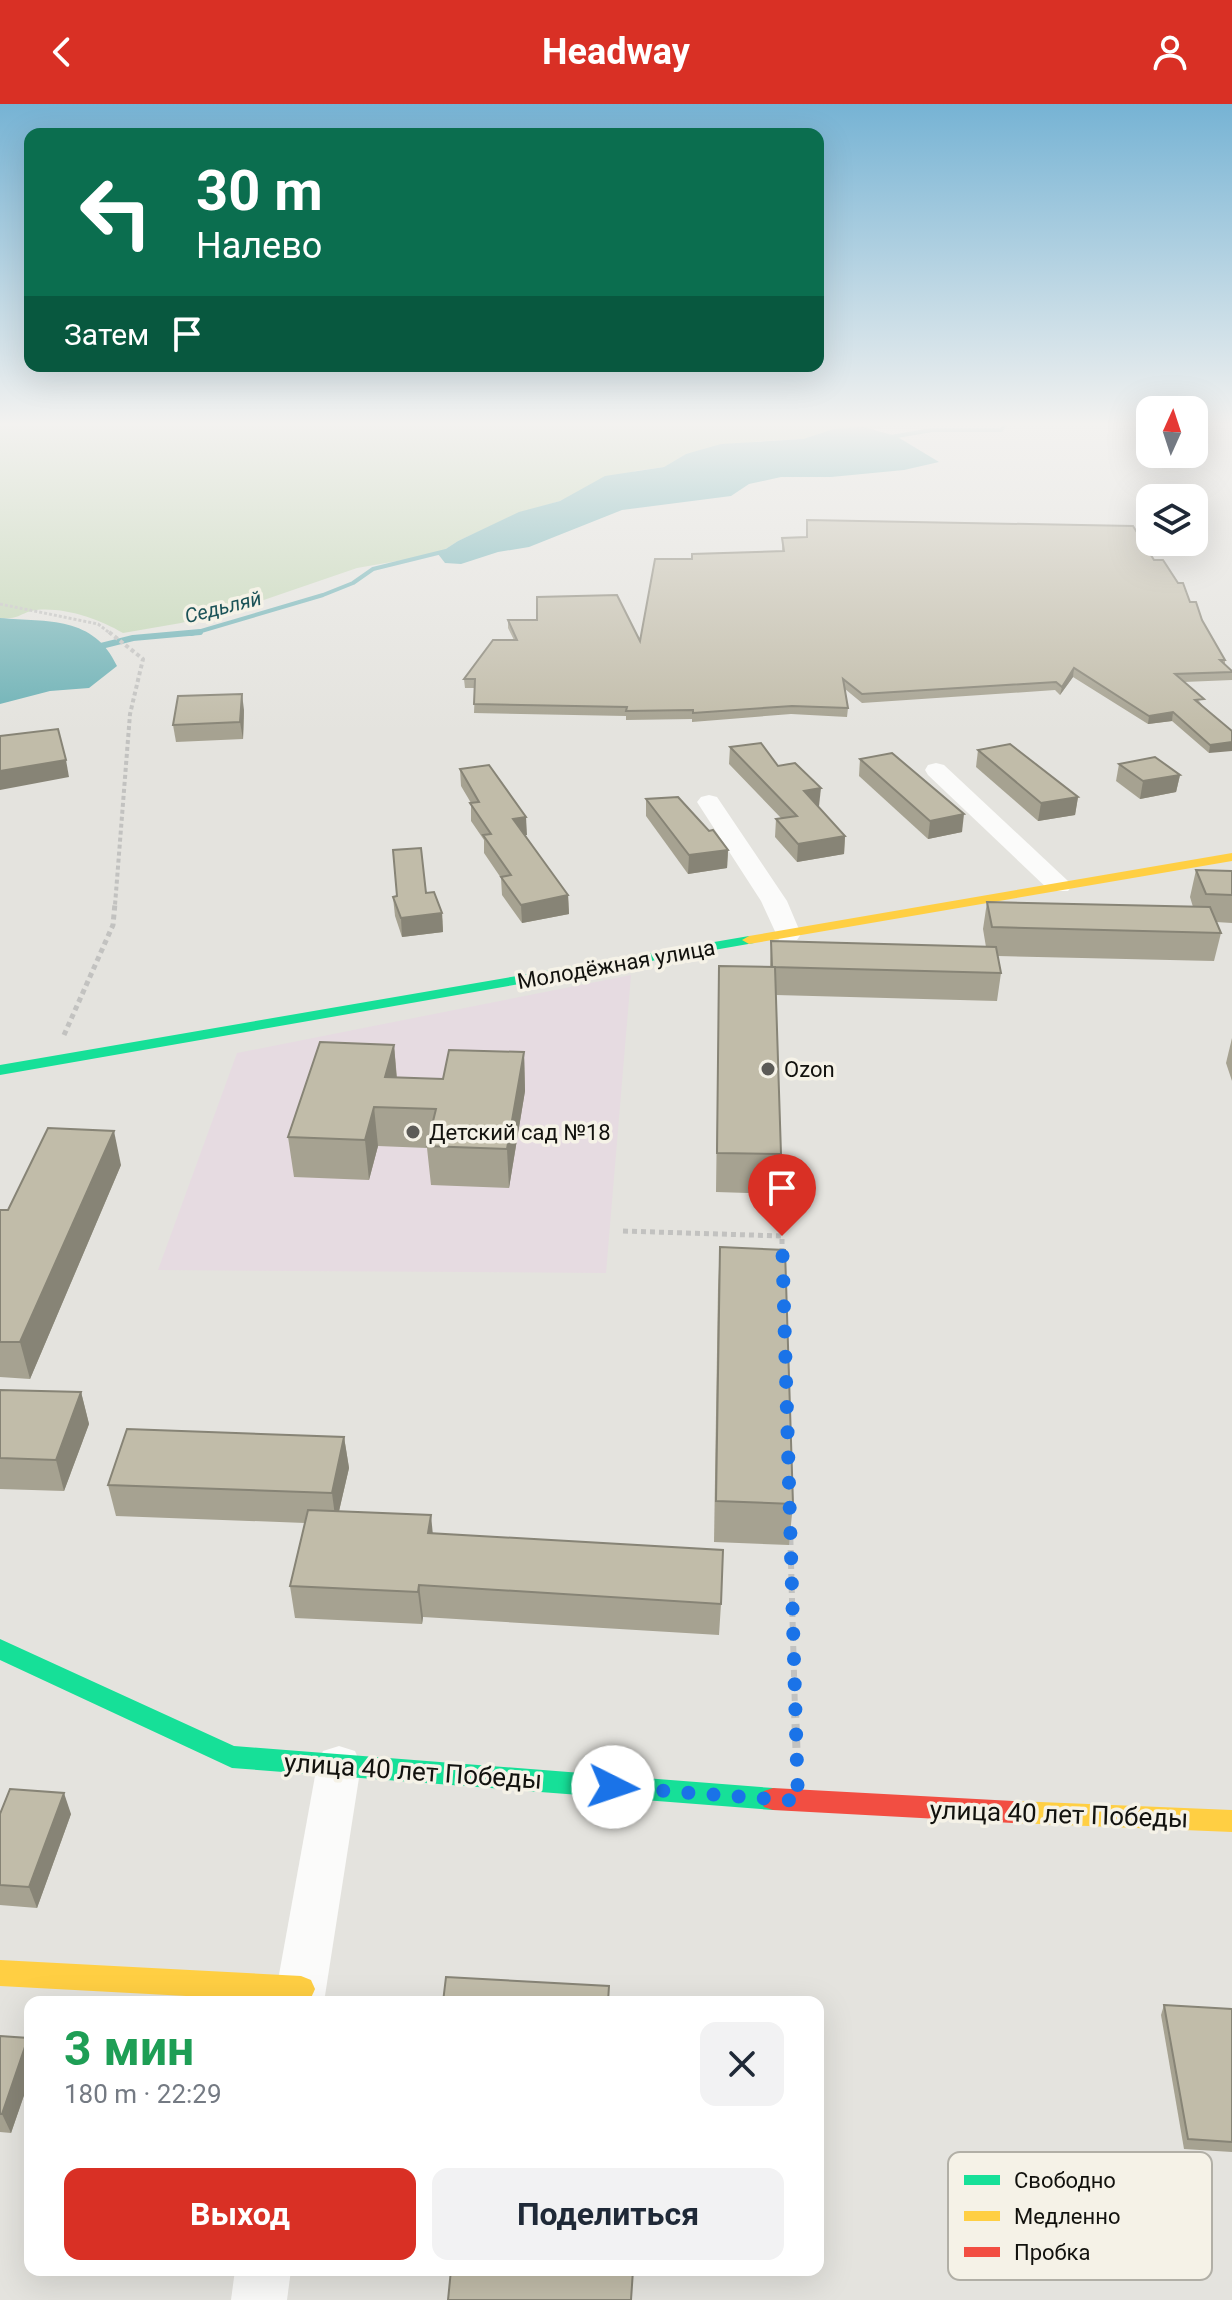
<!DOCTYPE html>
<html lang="ru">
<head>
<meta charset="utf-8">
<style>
	:root { --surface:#fff; --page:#f2f2f3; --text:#1f2937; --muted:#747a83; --accent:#d93025 }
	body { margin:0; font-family:Roboto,sans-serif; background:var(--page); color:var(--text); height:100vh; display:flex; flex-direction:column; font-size:30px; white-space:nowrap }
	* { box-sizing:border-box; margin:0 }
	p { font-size:26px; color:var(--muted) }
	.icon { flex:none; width:44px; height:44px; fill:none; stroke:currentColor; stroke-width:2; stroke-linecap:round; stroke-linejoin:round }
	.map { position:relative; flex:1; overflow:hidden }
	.details { position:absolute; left:24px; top:1892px; width:800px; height:280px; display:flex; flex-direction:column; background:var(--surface); border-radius:16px; box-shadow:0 8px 32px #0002 }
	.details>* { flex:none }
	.top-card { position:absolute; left:24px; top:24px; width:800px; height:244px; border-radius:16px; box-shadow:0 8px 32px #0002; background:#0b6e4f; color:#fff; overflow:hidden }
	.needle { width:52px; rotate:3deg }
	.controls { position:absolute; left:1136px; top:292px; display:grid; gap:16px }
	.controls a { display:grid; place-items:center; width:72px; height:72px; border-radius:16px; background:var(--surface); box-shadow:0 8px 32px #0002; font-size:40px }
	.pin { position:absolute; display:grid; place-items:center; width:68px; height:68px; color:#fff; margin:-82px -34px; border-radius:50% 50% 50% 0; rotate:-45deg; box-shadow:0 0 8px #0007 }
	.pin .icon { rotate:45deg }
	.me { position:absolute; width:88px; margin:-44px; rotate:94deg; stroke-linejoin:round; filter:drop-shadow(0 0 6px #0008) }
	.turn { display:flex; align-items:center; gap:28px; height:168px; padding:0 40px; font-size:36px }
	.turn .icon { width:104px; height:104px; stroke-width:2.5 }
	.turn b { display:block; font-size:56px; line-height:68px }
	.then { display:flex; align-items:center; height:76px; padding:0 40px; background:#0003; gap:16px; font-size:30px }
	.round { display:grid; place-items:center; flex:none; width:84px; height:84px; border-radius:16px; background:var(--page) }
	.head { display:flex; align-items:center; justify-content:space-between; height:136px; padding:0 40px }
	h1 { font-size:48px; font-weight:700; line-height:60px; color:#1e9e55 }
	.button { display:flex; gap:16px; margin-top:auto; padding:16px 40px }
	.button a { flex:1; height:92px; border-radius:16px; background:var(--accent); color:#fff; font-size:32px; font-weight:700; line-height:92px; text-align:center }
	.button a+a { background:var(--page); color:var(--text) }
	header { display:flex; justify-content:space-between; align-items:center; height:104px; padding:0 40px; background:var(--accent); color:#fff; font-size:36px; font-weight:700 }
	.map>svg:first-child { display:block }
	.education { fill:#e6dbe1 }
	.green { fill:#c2d6b4 }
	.water { fill:#6cb1b5 }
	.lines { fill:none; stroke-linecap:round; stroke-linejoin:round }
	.stream-far1 { stroke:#6cb1b5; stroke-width:4 }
	.stream { stroke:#6cb1b5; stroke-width:6 }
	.path-far4 { stroke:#c2c2c0; stroke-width:3; stroke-dasharray:3 2; stroke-linecap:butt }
	.path-far3 { stroke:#c2c2c0; stroke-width:4; stroke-dasharray:4 3; stroke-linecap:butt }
	.path-far2 { stroke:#c2c2c0; stroke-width:5; stroke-dasharray:5 4; stroke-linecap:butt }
	.path-far1 { stroke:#c2c2c0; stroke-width:6; stroke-dasharray:7 5; stroke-linecap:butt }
	.path { stroke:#c2c2c0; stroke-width:8; stroke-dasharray:9 6; stroke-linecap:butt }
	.street { fill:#fbfbfa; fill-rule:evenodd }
	.fast { fill:#16e098; fill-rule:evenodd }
	.slow { fill:#ffcf43; fill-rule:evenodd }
	.jam { fill:#f24e42; fill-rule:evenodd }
	.wall { fill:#a6a291 }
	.shaded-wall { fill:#878476 }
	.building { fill:#c1bca9; stroke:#878476; stroke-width:2 }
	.route { stroke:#1a73e8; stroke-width:14; stroke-dasharray:0 25.2 }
	.poi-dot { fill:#5c5b57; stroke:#f5f2e7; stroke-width:3 }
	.labels { text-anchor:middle; stroke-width:7; stroke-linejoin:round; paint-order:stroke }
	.far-water-label { font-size:20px; font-style:italic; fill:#1a5257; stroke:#f5f2e7 }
	.street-label { font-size:22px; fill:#12120e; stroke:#f5f2e7 }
	.poi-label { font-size:22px; fill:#12120e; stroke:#f5f2e7; text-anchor:start }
	.near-street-label { font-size:26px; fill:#12120e; stroke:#f5f2e7 }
	.key { fill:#f5f2e7; stroke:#b1afa6; stroke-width:2 }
	.key-label { font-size:22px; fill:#12120e }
</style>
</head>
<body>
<header><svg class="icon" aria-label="back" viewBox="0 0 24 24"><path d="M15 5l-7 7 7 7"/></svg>Headway<svg class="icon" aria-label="person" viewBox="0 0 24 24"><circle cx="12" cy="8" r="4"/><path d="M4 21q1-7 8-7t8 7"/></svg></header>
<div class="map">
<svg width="1232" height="2196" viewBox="0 0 1232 2196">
	<rect width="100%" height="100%" fill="#e4e3de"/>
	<!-- education -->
	<path class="education" d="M631,871L606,1169L158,1166L237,949Z"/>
	<!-- green -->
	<path class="green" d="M0,321H888L878,325H834L803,335L760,337L686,350L664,363L635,367L560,397L519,409L458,437L438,450L357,464L255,499L181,519L123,529C99,515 65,503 36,506C21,508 20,516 0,514Z"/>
	<!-- water -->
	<g class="water">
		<path d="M863,323L896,332L939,358L904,366L831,373H781L749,380L731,392L622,406L529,443L498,448L461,460L445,459L438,450L458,437L519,408L560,397L605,372L664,363L686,350L721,340L803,335L834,325Z"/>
		<path d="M0,514C48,518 94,512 117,562L89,584L50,587L0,600Z"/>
	</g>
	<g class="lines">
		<!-- stream-far1 -->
		<g class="stream-far1">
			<path d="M885,334L932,326H1001L1005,321"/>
			<path d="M191,530L323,491L353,479L373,465L446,447"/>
		</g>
		<!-- stream -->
		<path class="stream" d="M97,543L133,534L200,528"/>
		<!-- path-far4 -->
		<path class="path-far4" d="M0,500L98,520L111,530"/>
		<!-- path-far3 -->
		<path class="path-far3" d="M109,528L143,555L130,610L115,801"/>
		<!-- path-far2 -->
		<g class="path-far2">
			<path d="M64,931L113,821L115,799"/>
			<path d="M623,1127L782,1132V1152"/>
		</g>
		<!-- path-far1 -->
		<path class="path-far1" d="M790,1422L795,1607"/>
		<!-- path -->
		<path class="path" d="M795,1605L797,1660"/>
		<!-- street -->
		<g class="street">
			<path d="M936,659L944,661L1068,777L1072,782L1068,787H1050L928,671L925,666L928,661Z"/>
			<path d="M709,691L717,693L787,797L801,830L797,836H779L761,797L697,698L701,693Z"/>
			<path d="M339,1642L355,1647L361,1661L324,1898H274L317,1661L323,1647Z"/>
			<path d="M235,2166H291L287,2196H231Z"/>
		</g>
		<!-- fast -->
		<g class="fast">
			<path d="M749,832L756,836L754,839L0,971V961Z"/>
			<path d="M0,1535L234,1642L773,1684L782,1687L786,1695L782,1703L773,1706L232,1664L0,1556Z"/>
		</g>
		<!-- slow -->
		<g class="slow">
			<path d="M1232,749V757L749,840L742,836L749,832Z"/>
			<path d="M1013,1697L1232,1706V1728L1013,1719L1004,1716L1000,1708L1004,1700Z"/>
			<path d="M0,1856L301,1872L311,1876L315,1885L311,1894L296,1898L0,1882Z"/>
		</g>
		<!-- jam -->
		<path class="jam" d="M773,1684L1013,1697L1022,1700L1026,1708L1022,1716L1013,1719L773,1706L764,1703L760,1695L764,1687Z"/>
	</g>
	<!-- wall -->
	<g class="wall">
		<path d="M782,434L1154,456L1190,498L1225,556V560L1232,567V576L1184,578L1203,602L1232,627L1209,649L1172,617L1148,620L1073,573L1060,591L1055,586L862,599L845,585L848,604L847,613L791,610L692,618V615L626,616V612L474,609L475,584H465L464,575L514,536L508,524V516L640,537L692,455L782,447Z"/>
		<path d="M244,606L243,635L176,638L173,621Z"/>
		<path d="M730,643L778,662L819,702H818L845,732L844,750L797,758L775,733L776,715L781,714L729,660Z"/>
		<path d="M978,646L1078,693L1075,711L1038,717L976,663Z"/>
		<path d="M860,655L962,728L928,735L859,672Z"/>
		<path d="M1119,660L1180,671L1176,688L1140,695L1116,677Z"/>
		<path d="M460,665L527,731H525L568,791L569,810L522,819L502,791L501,774L484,749V736L471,717V699L461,682Z"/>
		<path d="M646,695L728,746L727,764L688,770L646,712Z"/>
		<path d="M1196,766L1232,767V819L1216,818L1221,829L1214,857L998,852L1001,869L997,897L776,891L781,1050L779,1090L716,1088L719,862L770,863L771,837L986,843L983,825L987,798L1193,803L1190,793Z"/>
		<path d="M426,789L442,809L443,828L402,833L395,812L393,793Z"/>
		<path d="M1232,934V977L1226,959Z"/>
		<path d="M394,941L397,974L443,975L524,948L525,987L509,1084L431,1081L427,1044L378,1042L369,1076L294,1073L288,1033Z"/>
		<path d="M121,1061L30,1275L0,1273V1106H8Z"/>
		<path d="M720,1143L793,1400L789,1441L714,1438L718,1184Z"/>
		<path d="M0,1286L81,1288L89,1320L64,1387L0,1385Z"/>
		<path d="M344,1333L349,1364L339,1407L721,1500L719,1531L423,1513L422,1520L295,1514L290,1482L305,1419L116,1412L108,1381Z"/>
		<path d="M0,1710H71L37,1804L0,1801Z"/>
		<path d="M1164,1901L1232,1905V2048L1184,2045L1161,1911Z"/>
		<path d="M0,1932L30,1938V1974L11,2029L0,2028Z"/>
	</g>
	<!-- shaded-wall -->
	<g class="shaded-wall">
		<path d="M1074,564L1073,573L1060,591L1062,583Z"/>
		<path d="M242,590L244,606L243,635L240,618Z"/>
		<path d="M1173,608L1172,617L1148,620L1149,612Z"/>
		<path d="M1232,638V647L1209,649L1210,641Z"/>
		<path d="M66,656L69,673L0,686V667Z"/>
		<path d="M1180,671L1176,688L1140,695L1143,677Z"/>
		<path d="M821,684L819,702L803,705L804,687Z"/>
		<path d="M1078,693L1075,711L1038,717L1041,699Z"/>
		<path d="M964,710L962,728L928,735L930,717Z"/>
		<path d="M526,713L527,731L514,733L513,715Z"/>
		<path d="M845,732L844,750L797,758L798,740Z"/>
		<path d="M728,746L727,764L688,770L689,751Z"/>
		<path d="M568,791L569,810L522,819L521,801Z"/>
		<path d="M442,809L443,828L402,833L401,814Z"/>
		<path d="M394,941L397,979L385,973Z"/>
		<path d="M524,948L525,987L509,1084L507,1045Z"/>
		<path d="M374,1003L378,1042L369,1076L365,1036Z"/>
		<path d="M114,1027L121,1061L30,1275L20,1238Z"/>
		<path d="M81,1288L89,1320L64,1387L56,1356Z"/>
		<path d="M344,1333L349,1364L336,1420L332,1389Z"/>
		<path d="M431,1411L434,1442L428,1429Z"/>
		<path d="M419,1481L423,1513L422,1520L418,1488Z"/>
		<path d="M64,1689L71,1710L37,1804L29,1783Z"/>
		<path d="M28,1934L30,1938V1974L11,2029L2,2010Z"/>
	</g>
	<!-- building -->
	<g class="building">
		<path d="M807,416L1133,422L1154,456H1163L1178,479H1183L1190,498H1196L1202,516L1225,556H1220L1232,567V568L1175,570L1204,595L1195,596L1232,627V638L1210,641L1173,608L1149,612L1074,564L1062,583L1056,578L862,590L843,575L848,604L792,602L693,609V606L626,607L627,603L474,600L475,575H464L493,536H517L508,516H537V493L617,491L640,537L655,455H692V450L784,447L782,434L807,433Z"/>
		<path d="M242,590L240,618L173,621L178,592Z"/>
		<path d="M58,625L66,656L0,667V632Z"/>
		<path d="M761,639L778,662L795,659L821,684L804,687L845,732L798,740L776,715L797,712L730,643Z"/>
		<path d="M1010,640L1078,693L1041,699L978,646Z"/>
		<path d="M892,649L964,710L930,717L860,655Z"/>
		<path d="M1155,653L1180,671L1143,677L1119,660Z"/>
		<path d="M489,661L526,713L513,715L568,791L521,801L501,773L511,771L483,731L491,730L470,699L479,698L460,665Z"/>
		<path d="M678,693L709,727L713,726L728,746L689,751L646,695Z"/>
		<path d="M421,744L426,789L434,788L442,809L401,814L393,793L397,792L393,746Z"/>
		<path d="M1196,766L1232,767V791L1206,790Z"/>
		<path d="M987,798L1210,803L1221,829L992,823Z"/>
		<path d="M771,837L996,843L1001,869L772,863Z"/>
		<path d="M719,862L775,863L781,1050L717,1049Z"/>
		<path d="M320,938L394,941L385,973L443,975L449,946L524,948L507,1045L427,1042L436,1005L374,1003L365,1036L288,1033Z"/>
		<path d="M48,1024L114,1027L20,1238H0V1106H8Z"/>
		<path d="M720,1143L785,1146L793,1400L716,1397Z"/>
		<path d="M0,1286L81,1288L56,1356L0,1354Z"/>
		<path d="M127,1325L344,1333L332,1389L108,1381Z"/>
		<path d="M308,1406L431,1411L428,1429L723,1446L721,1500L419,1481L418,1488L290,1482Z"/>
		<path d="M10,1685L64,1689L29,1783L0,1781V1710Z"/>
		<path d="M446,1873L609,1882L608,1898H443Z"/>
		<path d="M1164,1901L1232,1905V2038L1188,2035Z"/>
		<path d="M0,1932L28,1934L2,2010H0Z"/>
		<path d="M451,2166H633L631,2196H448Z"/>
	</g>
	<!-- sky -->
	<linearGradient id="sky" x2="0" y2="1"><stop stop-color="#76b3d4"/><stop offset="0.51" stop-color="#f3f2f0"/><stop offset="1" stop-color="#f3f2f0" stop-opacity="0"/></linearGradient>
	<rect width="1232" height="628" fill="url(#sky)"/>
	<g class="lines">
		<!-- route -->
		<path class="route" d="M613,1683L798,1697L782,1132"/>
	</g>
	<!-- markers -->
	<g class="poi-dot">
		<circle cx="768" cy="965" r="8"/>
		<circle cx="413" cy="1028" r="8"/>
	</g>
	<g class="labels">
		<!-- far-water labels -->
		<g class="far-water-label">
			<text transform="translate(223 503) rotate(-14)" y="7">Седьляй</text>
		</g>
		<!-- street labels -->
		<g class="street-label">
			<text transform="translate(616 860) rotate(-10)" y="8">Молодёжная улица</text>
		</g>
		<!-- poi labels -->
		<g class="poi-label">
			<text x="784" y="973">Ozon</text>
			<text x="429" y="1036">Детский сад №18</text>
		</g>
		<!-- near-street labels -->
		<g class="near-street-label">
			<text transform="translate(413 1667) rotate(4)" y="9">улица 40 лет Победы</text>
			<text transform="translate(1059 1710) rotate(2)" y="9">улица 40 лет Победы</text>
		</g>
	</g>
	<!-- legend -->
	<rect x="948" y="2048" width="264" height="128" rx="12" class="key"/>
	<rect x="964" y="2071" width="36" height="10" fill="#16e098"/>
	<rect x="964" y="2107" width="36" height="10" fill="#ffcf43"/>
	<rect x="964" y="2143" width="36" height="10" fill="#f24e42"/>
	<g class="key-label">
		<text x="1014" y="2084">Свободно</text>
		<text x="1014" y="2120">Медленно</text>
		<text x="1014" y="2156">Пробка</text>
	</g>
</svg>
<div class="controls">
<a><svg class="needle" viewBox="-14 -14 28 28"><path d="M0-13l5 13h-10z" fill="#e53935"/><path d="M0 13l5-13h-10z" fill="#747a83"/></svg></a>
<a><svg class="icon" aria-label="layers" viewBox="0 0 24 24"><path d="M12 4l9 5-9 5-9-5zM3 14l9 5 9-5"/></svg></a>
</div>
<div class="pin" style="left:782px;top:1132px;background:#d93025"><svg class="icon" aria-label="arrive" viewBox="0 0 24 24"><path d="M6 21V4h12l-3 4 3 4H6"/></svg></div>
<svg class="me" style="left:613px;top:1683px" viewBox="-20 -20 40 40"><circle r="19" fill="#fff"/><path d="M0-13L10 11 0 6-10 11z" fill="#1a73e8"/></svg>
<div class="top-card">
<div class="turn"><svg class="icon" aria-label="left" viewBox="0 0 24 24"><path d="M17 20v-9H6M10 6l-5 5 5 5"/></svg><div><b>30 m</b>Налево</div></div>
<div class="then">Затем<svg class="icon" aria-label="arrive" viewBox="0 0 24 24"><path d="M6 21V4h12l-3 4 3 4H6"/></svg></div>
</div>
<section class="details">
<div class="head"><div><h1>3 мин</h1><p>180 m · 22:29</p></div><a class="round"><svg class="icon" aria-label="close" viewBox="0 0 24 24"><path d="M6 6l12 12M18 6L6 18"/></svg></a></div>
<div class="button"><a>Выход</a><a>Поделиться</a></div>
</section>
</div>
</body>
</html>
